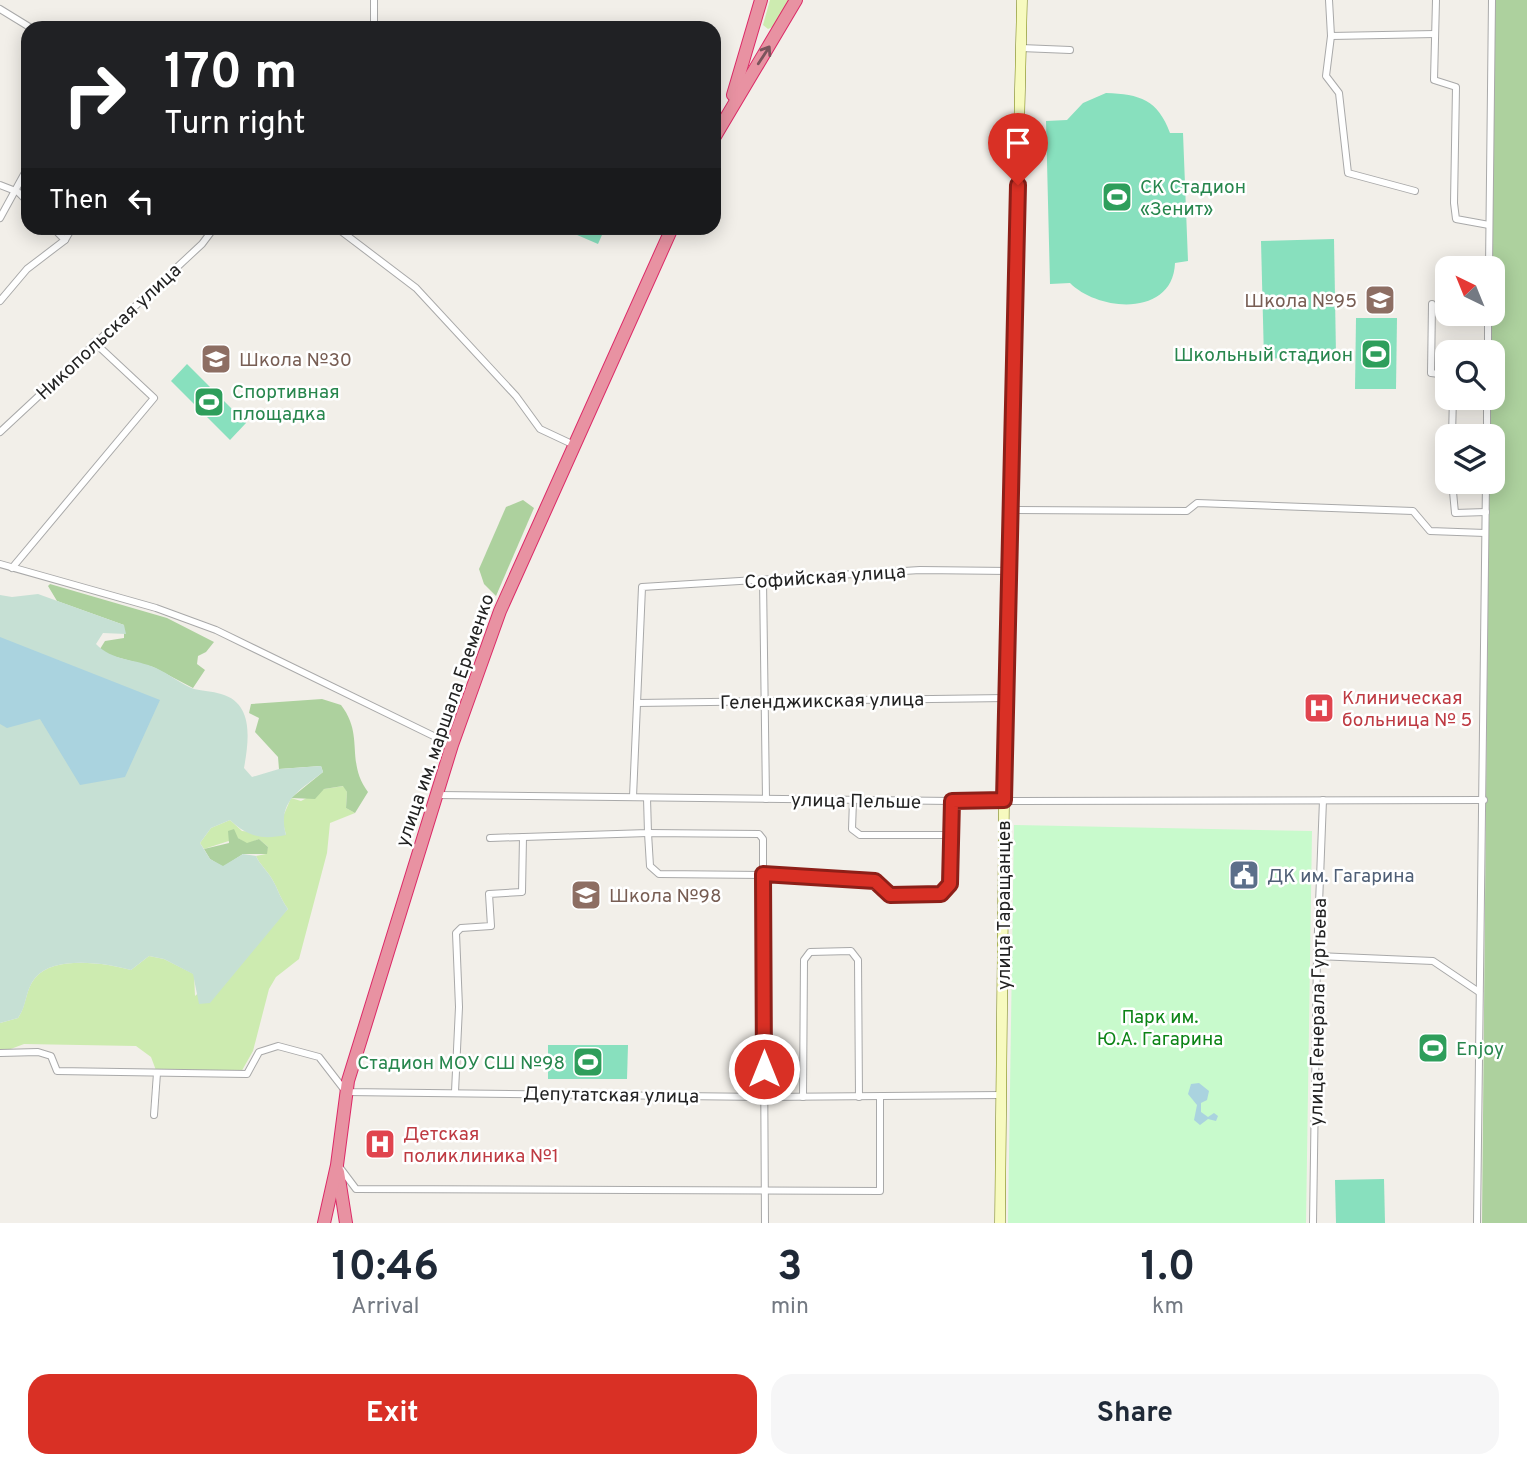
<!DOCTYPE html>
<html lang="en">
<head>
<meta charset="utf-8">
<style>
	:root { --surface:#fff; --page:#f6f6f7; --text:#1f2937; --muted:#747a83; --accent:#d93025 }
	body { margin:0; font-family:Overpass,sans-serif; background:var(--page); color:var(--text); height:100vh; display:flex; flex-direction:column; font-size:26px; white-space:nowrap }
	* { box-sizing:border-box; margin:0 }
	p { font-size:23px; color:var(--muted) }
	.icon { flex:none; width:38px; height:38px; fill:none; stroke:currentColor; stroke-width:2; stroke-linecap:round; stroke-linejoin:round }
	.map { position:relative; height:1223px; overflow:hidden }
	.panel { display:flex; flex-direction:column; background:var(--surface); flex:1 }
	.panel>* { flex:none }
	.top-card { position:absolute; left:21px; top:21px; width:700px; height:214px; border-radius:21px; box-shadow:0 4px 18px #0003; background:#202124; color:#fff; overflow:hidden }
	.needle { width:46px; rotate:317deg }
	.fabs { position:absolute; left:1435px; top:256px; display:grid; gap:14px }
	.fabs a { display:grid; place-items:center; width:70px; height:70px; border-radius:14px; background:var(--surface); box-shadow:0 4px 18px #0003; font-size:35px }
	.pin { position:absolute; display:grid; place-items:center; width:60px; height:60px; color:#fff; margin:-72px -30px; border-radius:50% 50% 50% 0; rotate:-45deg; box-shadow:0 0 7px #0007 }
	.pin .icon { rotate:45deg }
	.me { position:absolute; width:77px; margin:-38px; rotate:0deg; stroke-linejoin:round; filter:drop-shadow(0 0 5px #0008) }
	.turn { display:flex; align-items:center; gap:24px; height:147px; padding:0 28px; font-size:32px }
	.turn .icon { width:91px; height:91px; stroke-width:2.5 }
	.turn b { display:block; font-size:49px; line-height:60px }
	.then { display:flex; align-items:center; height:66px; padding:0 28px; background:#0003; gap:14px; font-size:26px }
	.eta { display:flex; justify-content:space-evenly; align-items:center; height:119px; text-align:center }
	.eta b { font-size:42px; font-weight:700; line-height:49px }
	.action { display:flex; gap:14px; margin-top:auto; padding:14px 28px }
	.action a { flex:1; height:80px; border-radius:21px; background:var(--accent); color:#fff; font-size:28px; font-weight:700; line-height:80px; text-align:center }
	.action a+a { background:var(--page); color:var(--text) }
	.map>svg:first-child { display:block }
	.grass { fill:#cdebb0 }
	.forest { fill:#add19e }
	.wetland { fill:#c6e0d4 }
	.park { fill:#c8facc }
	.pitch { fill:#88e0be }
	.water { fill:#aad3df }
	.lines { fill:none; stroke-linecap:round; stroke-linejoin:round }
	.street-casing { stroke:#a9a9a9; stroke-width:8 }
	.secondary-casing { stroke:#707d05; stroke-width:11 }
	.highway-casing { stroke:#dc2a67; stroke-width:14 }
	.street { stroke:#fff; stroke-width:6 }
	.secondary { stroke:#f7fabf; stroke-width:10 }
	.highway { stroke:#e892a2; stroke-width:12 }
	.oneway { stroke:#7b545c }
	.route-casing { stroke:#8d1f18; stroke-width:18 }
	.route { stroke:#d93025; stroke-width:12 }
	.labels { text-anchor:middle; stroke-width:5; stroke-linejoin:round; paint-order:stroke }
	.leisure-label { font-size:19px; fill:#27864d; stroke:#fff; text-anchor:start }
	.education-label { font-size:19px; fill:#785e54; stroke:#fff; text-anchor:start }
	.street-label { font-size:19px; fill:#222; stroke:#fff }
	.health-label { font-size:19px; fill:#be3a42; stroke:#fff; text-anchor:start }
	.service-label { font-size:19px; fill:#4e5e75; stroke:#fff; text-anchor:start }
	.park-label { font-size:19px; fill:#0c8416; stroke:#fff }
</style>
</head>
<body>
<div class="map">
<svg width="1527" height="1223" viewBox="0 0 1527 1223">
	<rect width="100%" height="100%" fill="#f2efe9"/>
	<!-- grass -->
	<g class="grass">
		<path d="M770,0H788L775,26L768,29L763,25Z"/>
		<path d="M344,786L347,792L346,808L355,813L330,823L327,853L299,959L276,977L269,989L253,1051L240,1074L157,1073L151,1057L136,1046L24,1044L0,1053V1023L18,1018C27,1005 25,990 35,978C54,955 106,963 131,970L149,956L164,959L194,974L195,996L288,909C280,898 278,889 272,879C267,870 260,865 256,856L266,854L268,847L259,839L247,844L238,838L204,849L200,843L211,828L230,820L242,831L286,835L282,819L291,798L301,801L324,789Z"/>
	</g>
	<!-- forest -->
	<g class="forest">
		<path d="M1495,0H1527V1223H1482L1489,481H1493V436H1490Z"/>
		<path d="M523,500L534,508L496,596L484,584L479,569L506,507Z"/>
		<path d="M50,584L167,618L214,642L206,652L198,656L197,664L205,670L193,688L153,667L105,654L100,649L105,641L124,638V625L57,601L48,586Z"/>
		<path d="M322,699L341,705C365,736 345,761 368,792L355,813L346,808L347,792L343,786L324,789L315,799L291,798L323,772L321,766L279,769L278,757L255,732L259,718L249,713L251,704Z"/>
		<path d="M234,829L238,838L247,843L259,839L268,847L267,854H243L223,867L210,859L204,849L229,843L228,831Z"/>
	</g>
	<!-- wetland -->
	<path class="wetland" d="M38,594L124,625L126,634L103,633L96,644C112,661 136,659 156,668C169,674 181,684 194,689C203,691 212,691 221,694C254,703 249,740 244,768L252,777L279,769L321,766L323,772C299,791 277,801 286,835C262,840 248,837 230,820L211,828L200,843L210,859L223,866L243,854L256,856C260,865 267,870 272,879C278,889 280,898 288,909L210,1003L199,1004L193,974L164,959L149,956L131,970C106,963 54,955 35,978C25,990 27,1006 18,1018L0,1023V595L12,597Z"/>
	<!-- park -->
	<path class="park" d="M1014,825L1312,831L1306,1223H1008Z"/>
	<!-- pitch -->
	<g class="pitch">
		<path d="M1106,93C1140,94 1158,100 1170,133H1183L1188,261L1175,263C1173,317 1099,312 1070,283L1050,284L1046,121L1067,120L1083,103Z"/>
		<path d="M561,228H605L598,244Z"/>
		<path d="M1334,239L1336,355L1264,359L1261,241Z"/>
		<path d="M1356,318H1397L1396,389H1355Z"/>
		<path d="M187,364L246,423L230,440L171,381Z"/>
		<path d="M548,1045H628L627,1079H548Z"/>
		<path d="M1384,1179L1385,1223H1336L1335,1180Z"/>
	</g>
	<!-- water -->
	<g class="water">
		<path d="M0,637L160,700L125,777L80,785L40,719L7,728L0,724Z"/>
		<path d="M1199,1083L1209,1091L1207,1100L1201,1103V1112L1208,1117L1214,1113L1218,1116L1216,1121L1208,1119L1200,1125L1194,1120L1197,1105L1188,1094L1191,1084Z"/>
	</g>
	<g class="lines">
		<!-- street casing -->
		<g class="street-casing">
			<g id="street">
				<path d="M1329,0L1331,36L1435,34"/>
				<path d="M1436,0L1434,80L1456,87L1454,203L1456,219L1489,225"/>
				<path d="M0,9L31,28"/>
				<path d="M374,28V0"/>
				<path d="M1331,36L1326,76L1339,93L1348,173L1415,191"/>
				<path d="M1021,48L1070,50"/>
				<path d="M0,185L18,192L28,202"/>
				<path d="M0,218L28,167"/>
				<path d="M53,228L65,240"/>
				<path d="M337,228L416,288L516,396L540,429L572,444"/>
				<path d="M1489,268L1492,0"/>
				<path d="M0,301L27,269L65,240L72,228"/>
				<path d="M1432,304L1431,373L1447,375"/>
				<path d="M1488,352V313"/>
				<path d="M0,432L202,244L214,228"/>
				<path d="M1452,436L1453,397"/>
				<path d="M1487,436V397"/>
				<path d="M1452,481L1455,513L1486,512"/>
				<path d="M1011,510L1187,511L1197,503L1413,511L1430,531L1485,533"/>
				<path d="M0,564L156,608L216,630L452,745"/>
				<path d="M12,568L154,398L94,342"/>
				<path d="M763,580L766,799"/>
				<path d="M637,703L1007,698"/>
				<path d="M437,795L952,801L1484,800"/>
				<path d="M633,797L642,587L920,570L1009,571"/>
				<path d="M853,800L852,829L860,835H951"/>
				<path d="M648,833L759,834L763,839V875L659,874L650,866Z"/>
				<path d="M490,838L648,833L647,798"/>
				<path d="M1317,956L1433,961L1479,992"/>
				<path d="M0,1053L38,1052L51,1056L57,1071L247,1074L259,1052L278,1046L319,1057L346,1092L764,1097L1002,1095"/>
				<path d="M455,1092L459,1007L456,933L461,928L491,926L489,894L522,892L523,837"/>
				<path d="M803,1097L804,960L810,952L851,951L858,960L859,1097"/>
				<path d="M154,1115L157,1073"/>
				<path d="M341,1169L356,1189L880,1191V1097"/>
				<path d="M765,1223L763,875L875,881L890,896L941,894L950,885L952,801"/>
				<path d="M1313,1223L1317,956L1323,800"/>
				<path d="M1477,1223L1486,481"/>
			</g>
		</g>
		<!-- secondary casing -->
		<g class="secondary-casing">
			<path id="secondary" d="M1000,1223L1004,800L1022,0"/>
		</g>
		<!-- highway casing -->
		<g class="highway-casing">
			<g id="highway">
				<path d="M733,95L761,0"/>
				<path d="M714,138L796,0"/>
				<path d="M338,1172L346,1223"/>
				<path d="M324,1223L337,1165L348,1081L452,745L500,611L672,228"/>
			</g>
		</g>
		<!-- street -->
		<use href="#street" class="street"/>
		<!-- secondary -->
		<use href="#secondary" class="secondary"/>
		<!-- highway -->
		<use href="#highway" class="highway"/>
	</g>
	<!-- one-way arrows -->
	<defs><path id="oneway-shaft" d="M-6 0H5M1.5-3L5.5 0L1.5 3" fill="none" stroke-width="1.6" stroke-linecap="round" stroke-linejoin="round" transform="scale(1.75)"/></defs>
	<use class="oneway" href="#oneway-shaft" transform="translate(764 55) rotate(-57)"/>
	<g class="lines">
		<!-- route casing -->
		<g class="route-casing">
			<path id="route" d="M764,1069L763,874L875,881L890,895L941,894L950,884L952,801L1004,800L1018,185"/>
		</g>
		<!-- route -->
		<use href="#route" class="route"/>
	</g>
	<!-- icons -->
	<defs>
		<g id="stadium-square" transform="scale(1.575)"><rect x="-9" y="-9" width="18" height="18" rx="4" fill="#2e9e5b" stroke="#fff"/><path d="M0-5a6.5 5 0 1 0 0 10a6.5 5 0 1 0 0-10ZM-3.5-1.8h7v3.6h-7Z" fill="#fff"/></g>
		<g id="school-square" transform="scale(1.575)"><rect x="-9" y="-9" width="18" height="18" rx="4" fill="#8d6e63" stroke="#fff"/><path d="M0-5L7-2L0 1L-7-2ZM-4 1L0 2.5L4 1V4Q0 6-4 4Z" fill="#fff"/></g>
		<g id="hospital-square" transform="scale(1.575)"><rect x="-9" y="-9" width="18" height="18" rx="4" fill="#e0444e" stroke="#fff"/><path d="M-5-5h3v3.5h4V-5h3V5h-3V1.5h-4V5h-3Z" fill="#fff"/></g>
		<g id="civic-square" transform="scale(1.575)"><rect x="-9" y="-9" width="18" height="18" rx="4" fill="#5c6f8a" stroke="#fff"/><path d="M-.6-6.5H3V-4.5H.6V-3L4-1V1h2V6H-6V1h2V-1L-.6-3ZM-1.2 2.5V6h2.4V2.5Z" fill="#fff"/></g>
	</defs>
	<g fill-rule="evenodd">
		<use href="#stadium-square" x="1117" y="197"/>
		<use href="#school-square" x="1380" y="300"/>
		<use href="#stadium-square" x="1376" y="354"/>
		<use href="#school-square" x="216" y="359"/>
		<use href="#stadium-square" x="209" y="402"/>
		<use href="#hospital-square" x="1319" y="708"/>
		<use href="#civic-square" x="1244" y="875"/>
		<use href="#school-square" x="586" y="895"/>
		<use href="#stadium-square" x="1433" y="1048"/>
		<use href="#stadium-square" x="588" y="1062"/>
		<use href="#hospital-square" x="380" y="1144"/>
	</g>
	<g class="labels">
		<!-- leisure labels -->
		<g class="leisure-label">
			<text x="1140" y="193">СК Стадион<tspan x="1140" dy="22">«Зенит»</tspan></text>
			<text x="1353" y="361" text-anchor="end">Школьный стадион</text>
			<text x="232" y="398">Спортивная<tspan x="232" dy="22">площадка</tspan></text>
			<text x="1456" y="1055">Enjoy</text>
			<text x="565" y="1069" text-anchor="end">Стадион МОУ СШ №98</text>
		</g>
		<!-- education labels -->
		<g class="education-label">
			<text x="1357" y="307" text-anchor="end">Школа №95</text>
			<text x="239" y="366">Школа №30</text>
			<text x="609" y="902">Школа №98</text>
		</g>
		<!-- street labels -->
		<g class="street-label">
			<text transform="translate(108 331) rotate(-43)" y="7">Никопольская улица</text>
			<text transform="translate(825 576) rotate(-4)" y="7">Софийская улица</text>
			<text transform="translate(822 700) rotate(-1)" y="7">Геленджикская улица</text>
			<text transform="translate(444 720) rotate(-71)" y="7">улица им. маршала Еременко</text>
			<text transform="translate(856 800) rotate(1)" y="7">улица Пельше</text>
			<text transform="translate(1003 905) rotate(-90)" y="7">улица Таращанцев</text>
			<text transform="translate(1317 1012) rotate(-89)" y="7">улица Генерала Гуртьева</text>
			<text transform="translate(611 1094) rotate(1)" y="7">Депутатская улица</text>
		</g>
		<!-- health labels -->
		<g class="health-label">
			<text x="1342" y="704">Клиническая<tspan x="1342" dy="22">больница № 5</tspan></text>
			<text x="403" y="1140">Детская<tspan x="403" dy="22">поликлиника №1</tspan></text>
		</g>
		<!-- service labels -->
		<g class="service-label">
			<text x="1267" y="882">ДК им. Гагарина</text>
		</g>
		<!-- park labels -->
		<g class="park-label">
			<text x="1160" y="1023">Парк им.<tspan x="1160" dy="22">Ю.А. Гагарина</tspan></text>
		</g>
	</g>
</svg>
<div class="fabs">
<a><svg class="needle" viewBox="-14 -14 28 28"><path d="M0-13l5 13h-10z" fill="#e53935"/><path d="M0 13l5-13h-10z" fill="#747a83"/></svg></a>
<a><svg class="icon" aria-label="search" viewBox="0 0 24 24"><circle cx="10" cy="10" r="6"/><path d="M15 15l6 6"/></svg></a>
<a><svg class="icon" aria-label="layers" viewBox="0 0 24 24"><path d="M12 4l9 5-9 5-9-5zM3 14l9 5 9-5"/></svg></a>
</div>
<div class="pin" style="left:1018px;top:185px;background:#d93025"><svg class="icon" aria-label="arrive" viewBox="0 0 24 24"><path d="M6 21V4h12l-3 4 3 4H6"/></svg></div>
<svg class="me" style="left:764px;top:1069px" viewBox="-20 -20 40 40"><circle r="17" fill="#d93025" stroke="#fff" stroke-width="3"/><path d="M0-11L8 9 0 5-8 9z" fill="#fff"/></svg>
<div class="top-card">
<div class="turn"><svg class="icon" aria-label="right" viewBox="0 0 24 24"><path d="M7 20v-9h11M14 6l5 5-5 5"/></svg><div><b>170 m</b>Turn right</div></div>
<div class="then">Then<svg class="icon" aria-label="left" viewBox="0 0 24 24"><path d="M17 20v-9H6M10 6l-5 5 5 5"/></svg></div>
</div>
</div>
<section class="panel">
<div class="eta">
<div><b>10:46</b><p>Arrival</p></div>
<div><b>3</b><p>min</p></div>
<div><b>1.0</b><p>km</p></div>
</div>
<div class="action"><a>Exit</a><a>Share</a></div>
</section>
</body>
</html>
